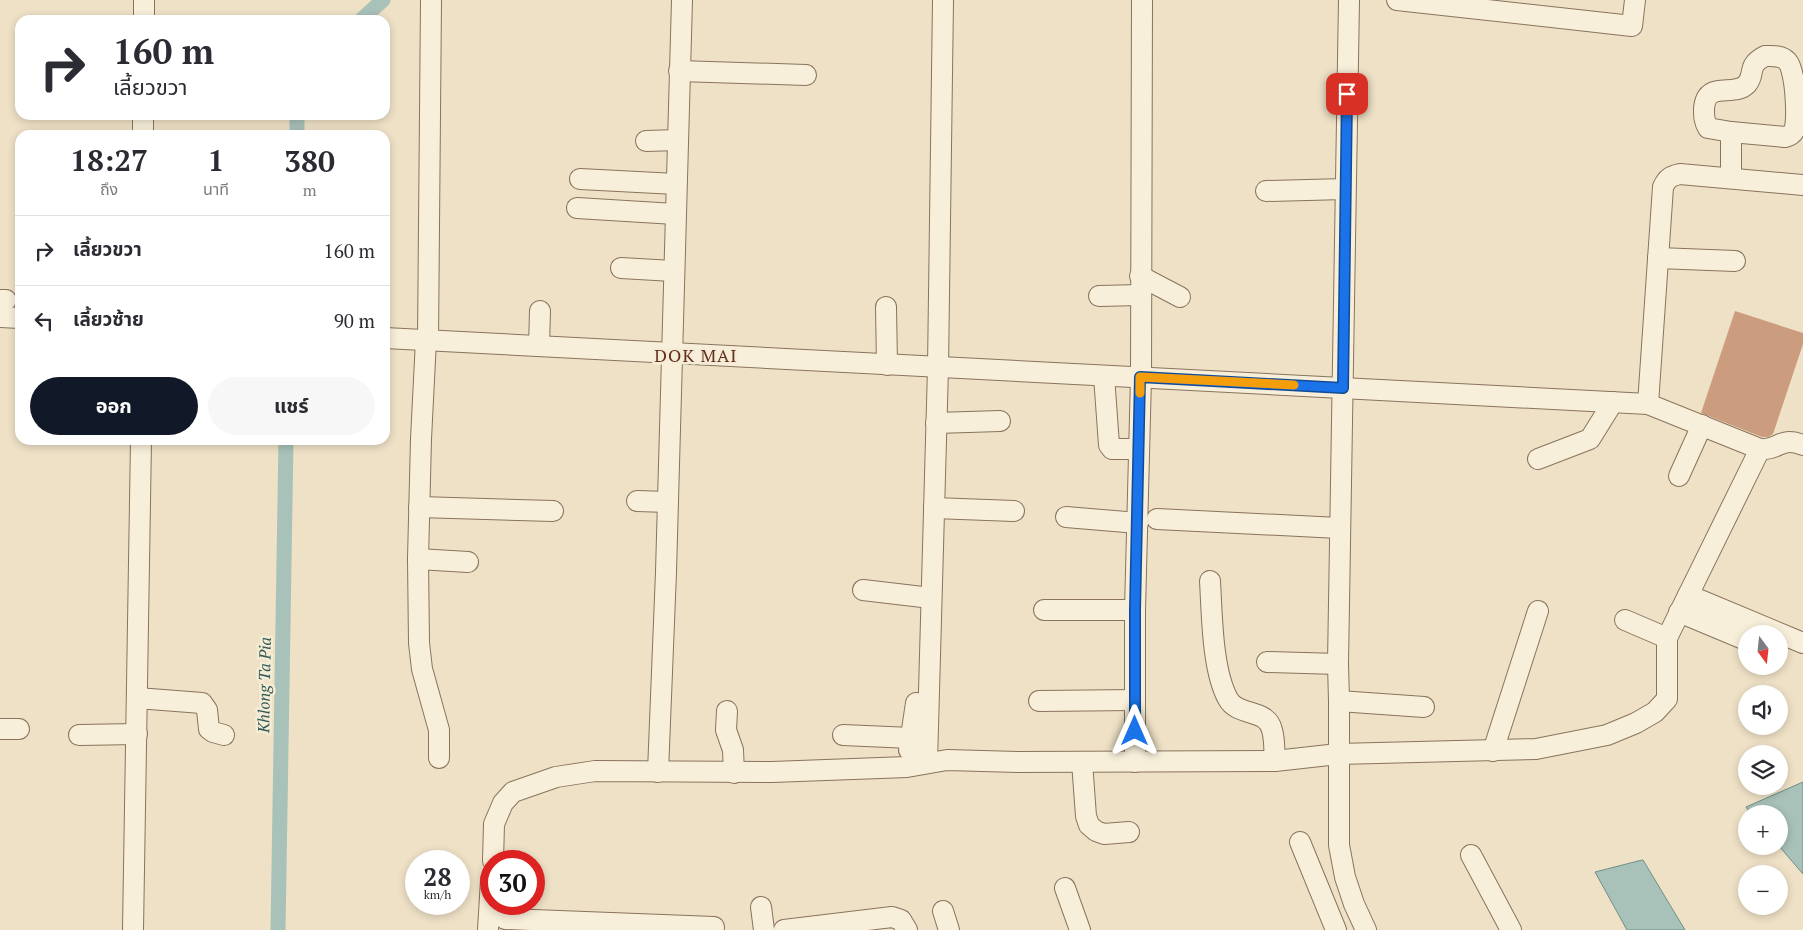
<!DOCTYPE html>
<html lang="th">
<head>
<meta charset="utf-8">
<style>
	:root { --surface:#fff; --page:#f7f7f7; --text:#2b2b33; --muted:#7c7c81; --line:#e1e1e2; --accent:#111827 }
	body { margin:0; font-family:"PT Serif","Noto Sans Thai",serif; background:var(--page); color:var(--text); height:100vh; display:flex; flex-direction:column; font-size:19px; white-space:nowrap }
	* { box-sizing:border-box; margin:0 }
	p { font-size:16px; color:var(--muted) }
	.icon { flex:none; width:28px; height:28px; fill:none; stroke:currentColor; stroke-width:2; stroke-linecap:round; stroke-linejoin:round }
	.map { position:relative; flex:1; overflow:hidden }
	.drawer { position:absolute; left:15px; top:130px; width:375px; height:315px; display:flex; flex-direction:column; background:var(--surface); border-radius:15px; box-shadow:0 2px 8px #0003 }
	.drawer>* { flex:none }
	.guide { position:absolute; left:15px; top:15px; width:375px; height:105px; border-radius:15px; box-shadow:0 2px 8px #0003; background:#fff; color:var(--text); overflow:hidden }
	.needle { width:32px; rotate:165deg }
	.tools { position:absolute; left:1738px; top:625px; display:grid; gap:10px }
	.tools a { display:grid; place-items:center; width:50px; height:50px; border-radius:50%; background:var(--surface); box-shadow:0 2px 8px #0003; font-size:25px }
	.speed { position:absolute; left:405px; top:850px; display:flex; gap:10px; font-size:25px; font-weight:700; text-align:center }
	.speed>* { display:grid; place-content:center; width:65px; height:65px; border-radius:50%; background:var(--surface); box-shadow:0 2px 8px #0003; line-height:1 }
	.speed small { font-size:12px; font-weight:400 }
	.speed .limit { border:8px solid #d22; background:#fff; color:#111 }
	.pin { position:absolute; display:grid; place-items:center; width:42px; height:42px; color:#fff; margin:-21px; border-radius:10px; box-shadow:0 2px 8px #0006 }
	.me { position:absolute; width:55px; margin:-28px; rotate:0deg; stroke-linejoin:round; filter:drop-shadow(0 0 4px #0008) }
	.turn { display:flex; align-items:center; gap:18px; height:105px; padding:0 15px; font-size:22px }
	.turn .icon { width:65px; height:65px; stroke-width:2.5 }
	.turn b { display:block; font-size:35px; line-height:42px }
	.eta { display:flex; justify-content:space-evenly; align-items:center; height:85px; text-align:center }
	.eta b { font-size:30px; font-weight:700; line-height:35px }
	.button { display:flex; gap:10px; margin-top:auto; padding:10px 15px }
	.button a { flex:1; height:58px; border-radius:30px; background:var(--accent); color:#fff; font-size:20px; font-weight:700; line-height:58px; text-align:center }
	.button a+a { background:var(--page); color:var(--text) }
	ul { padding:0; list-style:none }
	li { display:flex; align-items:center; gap:15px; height:70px; padding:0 15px; border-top:1px solid var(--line) }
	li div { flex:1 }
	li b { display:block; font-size:19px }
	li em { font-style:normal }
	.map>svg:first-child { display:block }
	.water { fill:#a8c1b9; stroke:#6e9087 }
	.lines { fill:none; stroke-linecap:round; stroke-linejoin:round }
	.canal { stroke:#a8c1b9; stroke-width:15 }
	.building { fill:#cb9c7d }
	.minor-casing { stroke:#89735c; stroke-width:22 }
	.minor { stroke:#f8efda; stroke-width:20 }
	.route-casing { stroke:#114b97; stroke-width:12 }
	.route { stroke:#1a73e8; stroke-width:9 }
	.slow { stroke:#f59e0b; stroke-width:9 }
	.labels { text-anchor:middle; stroke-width:5; stroke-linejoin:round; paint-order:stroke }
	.water-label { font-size:16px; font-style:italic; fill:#2f5955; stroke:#f5ecd6 }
	.quarter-label { font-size:18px; letter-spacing:1px; fill:#652d20; stroke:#f5ecd6 }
</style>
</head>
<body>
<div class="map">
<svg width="1803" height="930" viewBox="0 0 1803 930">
	<rect width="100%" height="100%" fill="#eee1c6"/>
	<!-- water -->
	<g class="water">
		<path d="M1803,782V874L1779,846V814H1751L1746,807Z"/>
		<path d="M1642,860H1643L1685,930H1627L1595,872Z"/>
	</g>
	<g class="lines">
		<!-- canal -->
		<g class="canal">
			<path d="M361,20L383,0"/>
			<path d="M297,135V115"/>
			<path d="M278,930L286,440"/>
		</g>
	</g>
	<!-- building -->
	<path class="building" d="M1735,311L1803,333V344L1773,434L1768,437H1762L1701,413Z"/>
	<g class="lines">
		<!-- minor casing -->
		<g class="minor-casing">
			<g id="minor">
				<path d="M1349,0L1338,664L1339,701V845L1345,877L1354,904L1366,930"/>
				<path d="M1397,0L1632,26L1635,0"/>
				<path d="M144,20V0"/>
				<path d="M1765,56C1773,56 1781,55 1787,61C1796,70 1798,119 1794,131C1792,135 1789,136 1785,137L1731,132L1708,128C1704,121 1704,116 1704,109C1706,79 1734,98 1747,84C1756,73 1746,66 1765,56Z"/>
				<path d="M679,71L806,75"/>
				<path d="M143,135V115"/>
				<path d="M646,141L678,140"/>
				<path d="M1731,178V132"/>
				<path d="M580,179L676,184"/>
				<path d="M1266,191L1345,189"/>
				<path d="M577,208L675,214"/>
				<path d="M1658,258L1735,261"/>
				<path d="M621,268L673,271"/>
				<path d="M1140,276L1180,297"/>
				<path d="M1099,296L1141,295"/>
				<path d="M0,300H6"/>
				<path d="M886,307L887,365"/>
				<path d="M0,317L20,318"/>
				<path d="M385,338L1648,404L1760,449C1779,451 1779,436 1803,445"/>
				<path d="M426,340L421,439L418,559L419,643L422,669L439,730V758"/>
				<path d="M428,340L431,0"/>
				<path d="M539,346L540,311"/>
				<path d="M1104,376L1109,445L1112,449H1139"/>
				<path d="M1648,404L1663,187C1667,178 1671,176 1680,174L1803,185"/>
				<path d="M936,423L1000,421"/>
				<path d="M1538,459L1590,439L1613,402"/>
				<path d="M1679,476L1702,425"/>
				<path d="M637,501L668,502"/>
				<path d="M419,507L553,511"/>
				<path d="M934,508L1014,511"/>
				<path d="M1066,517L1138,523"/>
				<path d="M1157,519L1339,528"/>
				<path d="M418,559L468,562"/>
				<path d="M1210,581C1212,614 1212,670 1228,699C1238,717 1267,708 1272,730C1275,740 1274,752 1275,761"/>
				<path d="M863,590L931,598"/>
				<path d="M1688,595L1803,643"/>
				<path d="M1044,610H1135"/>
				<path d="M1679,612L1746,640"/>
				<path d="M1625,620L1667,638"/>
				<path d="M1267,662L1338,664"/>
				<path d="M137,698L202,703L207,710L209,729L213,732L224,735"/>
				<path d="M1039,701L1135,700"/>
				<path d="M1339,701L1424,707"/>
				<path d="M727,711L726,730L733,750L734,773"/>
				<path d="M0,729H19"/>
				<path d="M79,735L137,734"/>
				<path d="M843,735L911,738"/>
				<path d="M909,750L916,703"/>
				<path d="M1493,751L1538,611"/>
				<path d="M1082,762L1086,816L1089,825L1096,831L1104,834L1129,832"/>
				<path d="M1135,762V610L1141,377L1142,0"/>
				<path d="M927,763L938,368L943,0"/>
				<path d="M658,772L666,572L682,0"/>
				<path d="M1300,842L1336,930"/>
				<path d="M1471,855L1511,930"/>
				<path d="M493,861L494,824L503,803L513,792L556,777L595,771L772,772L907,767L947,760L1018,762L1275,761L1338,754L1536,749L1607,735L1636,723L1655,712L1667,699V638L1760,449"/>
				<path d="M1065,888L1080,930"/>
				<path d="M761,907L764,930"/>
				<path d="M943,911L949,930"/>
				<path d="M505,919L714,927"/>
				<path d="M133,930L141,440"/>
				<path d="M488,930L491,880"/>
				<path d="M784,930L892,917L901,920L907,930"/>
			</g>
		</g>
		<!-- minor -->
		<use href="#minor" class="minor"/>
	</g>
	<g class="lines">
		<!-- route casing -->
		<g class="route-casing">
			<path id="route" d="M1135,731V610L1140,377L1343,388L1347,94"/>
		</g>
		<!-- route -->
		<use href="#route" class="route"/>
		<!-- slow -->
		<path class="slow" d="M1140,393V377L1294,385"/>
	</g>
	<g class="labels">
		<!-- water labels -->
		<g class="water-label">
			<text transform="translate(264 685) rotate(-89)" y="6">Khlong Ta Pia</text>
		</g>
		<!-- quarter labels -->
		<g class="quarter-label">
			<text x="696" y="362">DOK MAI</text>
		</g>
	</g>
</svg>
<div class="tools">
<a><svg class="needle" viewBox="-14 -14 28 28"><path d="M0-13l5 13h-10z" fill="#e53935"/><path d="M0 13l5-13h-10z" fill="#7c7c81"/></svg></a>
<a><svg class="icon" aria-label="sound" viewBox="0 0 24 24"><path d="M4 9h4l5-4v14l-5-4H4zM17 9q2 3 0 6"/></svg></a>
<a><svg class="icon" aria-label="layers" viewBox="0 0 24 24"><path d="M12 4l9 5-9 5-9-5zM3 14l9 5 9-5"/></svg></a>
<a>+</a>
<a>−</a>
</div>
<div class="speed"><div>28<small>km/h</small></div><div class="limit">30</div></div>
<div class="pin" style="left:1347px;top:94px;background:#d93025"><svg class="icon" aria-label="arrive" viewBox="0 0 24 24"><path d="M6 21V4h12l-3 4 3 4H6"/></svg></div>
<svg class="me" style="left:1135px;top:731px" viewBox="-20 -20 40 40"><path d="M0-17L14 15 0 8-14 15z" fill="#1a73e8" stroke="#fff" stroke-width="4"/></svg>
<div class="guide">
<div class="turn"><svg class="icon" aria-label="right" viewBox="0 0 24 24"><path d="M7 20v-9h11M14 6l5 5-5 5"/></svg><div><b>160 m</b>เลี้ยวขวา</div></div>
</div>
<section class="drawer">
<div class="eta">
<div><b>18:27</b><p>ถึง</p></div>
<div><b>1</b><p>นาที</p></div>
<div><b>380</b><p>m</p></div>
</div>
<ul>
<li><svg class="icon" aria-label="right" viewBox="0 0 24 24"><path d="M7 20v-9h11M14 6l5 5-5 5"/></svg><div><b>เลี้ยวขวา</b></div><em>160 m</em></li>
<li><svg class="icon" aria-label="left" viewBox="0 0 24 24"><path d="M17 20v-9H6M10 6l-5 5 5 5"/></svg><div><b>เลี้ยวซ้าย</b></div><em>90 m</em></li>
</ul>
<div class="button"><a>ออก</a><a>แชร์</a></div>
</section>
</div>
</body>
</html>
